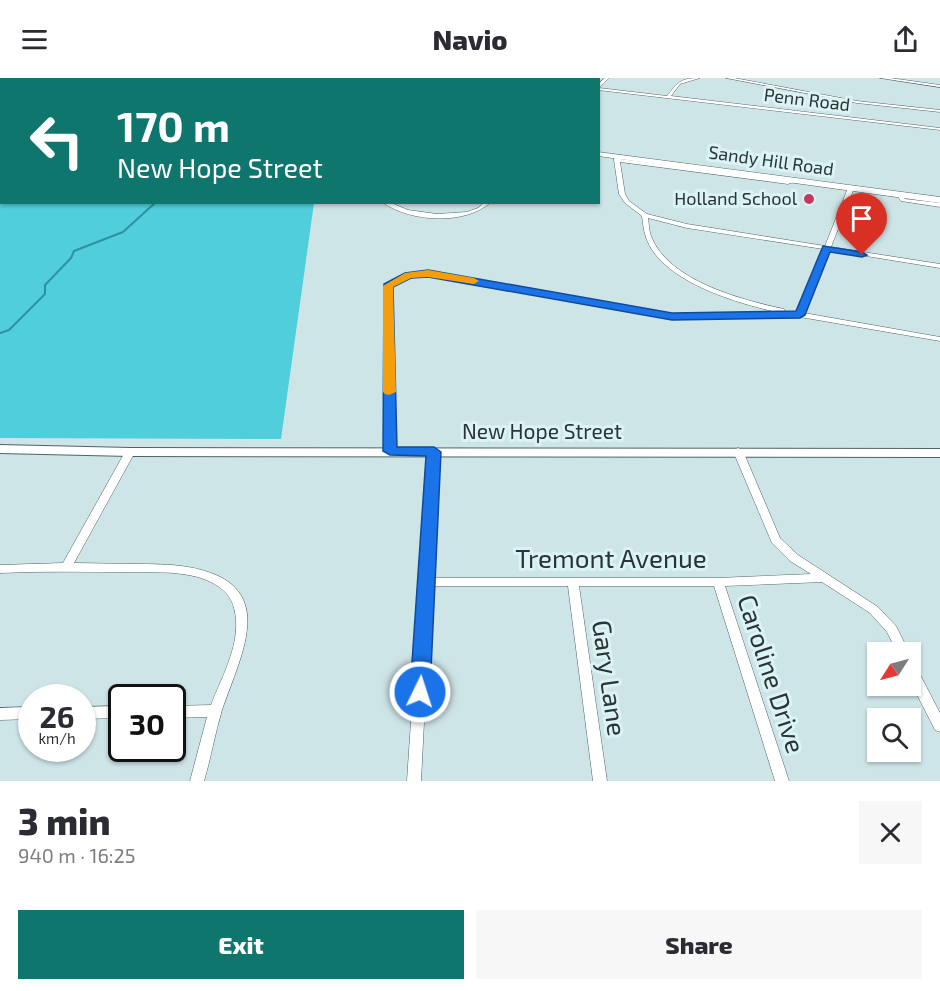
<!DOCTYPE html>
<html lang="en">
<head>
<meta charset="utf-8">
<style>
	:root { --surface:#fff; --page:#f7f7f7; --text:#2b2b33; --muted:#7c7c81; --accent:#0f766e }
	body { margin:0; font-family:"Exo 2",sans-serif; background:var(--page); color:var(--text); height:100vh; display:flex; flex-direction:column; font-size:22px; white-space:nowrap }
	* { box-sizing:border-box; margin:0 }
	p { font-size:20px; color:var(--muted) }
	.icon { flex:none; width:33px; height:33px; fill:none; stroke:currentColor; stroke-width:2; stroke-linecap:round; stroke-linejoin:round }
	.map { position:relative; height:703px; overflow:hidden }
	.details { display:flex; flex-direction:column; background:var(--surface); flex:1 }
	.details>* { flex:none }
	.top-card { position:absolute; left:0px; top:0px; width:600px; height:126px; box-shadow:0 2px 4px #0004; background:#0f766e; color:#fff; overflow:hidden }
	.needle { width:39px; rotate:234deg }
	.controls { position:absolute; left:867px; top:564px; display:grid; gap:12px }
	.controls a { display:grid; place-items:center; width:54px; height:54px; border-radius:0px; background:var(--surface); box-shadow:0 2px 4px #0004; font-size:30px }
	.speed { position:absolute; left:18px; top:606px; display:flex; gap:12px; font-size:30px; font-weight:700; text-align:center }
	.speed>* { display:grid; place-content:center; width:78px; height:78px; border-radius:50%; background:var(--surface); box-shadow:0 2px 4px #0004; line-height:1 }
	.speed small { font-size:15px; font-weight:400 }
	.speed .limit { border:3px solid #111; border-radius:9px; background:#fff; color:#111 }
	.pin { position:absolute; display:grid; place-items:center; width:51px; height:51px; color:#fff; margin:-62px -26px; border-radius:50% 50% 50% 0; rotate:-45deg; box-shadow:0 0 6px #0007 }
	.pin .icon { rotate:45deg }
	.me { position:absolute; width:66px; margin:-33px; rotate:4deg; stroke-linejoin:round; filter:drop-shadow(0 0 4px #0008) }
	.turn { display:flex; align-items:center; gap:21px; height:126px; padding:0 18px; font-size:27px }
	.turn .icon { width:78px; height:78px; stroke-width:2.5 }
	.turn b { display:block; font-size:42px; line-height:51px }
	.round { display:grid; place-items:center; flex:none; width:63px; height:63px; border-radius:0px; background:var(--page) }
	.head { display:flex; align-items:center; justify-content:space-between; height:102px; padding:0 18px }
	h1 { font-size:36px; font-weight:800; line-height:45px }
	.primary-button { display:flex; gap:12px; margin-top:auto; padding:12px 18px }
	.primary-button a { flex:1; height:69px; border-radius:0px; background:var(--accent); color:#fff; font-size:24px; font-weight:800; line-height:69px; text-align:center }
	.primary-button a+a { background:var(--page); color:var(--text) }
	header { display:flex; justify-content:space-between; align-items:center; height:78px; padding:0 18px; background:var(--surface); font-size:27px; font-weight:800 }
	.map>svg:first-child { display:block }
	.green { fill:#51cedb }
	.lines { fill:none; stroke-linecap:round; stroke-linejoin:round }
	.stream { stroke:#2c939e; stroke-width:2 }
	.minor-casing { stroke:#4e6365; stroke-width:1 }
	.tertiary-casing { stroke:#4e6365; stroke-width:2 }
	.secondary-casing { stroke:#4e6365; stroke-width:1 }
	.minor { fill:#fff; fill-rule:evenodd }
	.tertiary { fill:#fff; fill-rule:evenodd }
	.secondary { fill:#fff; fill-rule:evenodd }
	.route { fill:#1a73e8; stroke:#114b97; stroke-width:1.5 }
	.slow { fill:#f59e0b }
	.poi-dot { fill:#c7375b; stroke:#dbf3f5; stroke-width:2 }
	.labels { text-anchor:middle; stroke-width:6; stroke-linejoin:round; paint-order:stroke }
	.far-street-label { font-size:18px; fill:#2a3435; stroke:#dbf3f5 }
	.far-poi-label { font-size:18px; fill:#2a3435; stroke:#dbf3f5; text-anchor:end }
	.street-label { font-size:21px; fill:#2a3435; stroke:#dbf3f5 }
	.near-street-label { font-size:26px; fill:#2a3435; stroke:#dbf3f5 }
</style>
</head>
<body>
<header><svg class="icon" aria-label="menu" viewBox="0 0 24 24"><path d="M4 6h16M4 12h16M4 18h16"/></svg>Navio<svg class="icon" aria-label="share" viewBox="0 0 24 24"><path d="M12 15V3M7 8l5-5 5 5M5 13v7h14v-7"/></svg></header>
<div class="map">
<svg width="940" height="703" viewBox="0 0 940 703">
	<rect width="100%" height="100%" fill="#cee5e8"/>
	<!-- green -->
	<path class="green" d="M0,0L258,1L2,2V124L314,125L281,361L0,360Z"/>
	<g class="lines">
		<!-- stream -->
		<path class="stream" d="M0,255L9,252L45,216V207L71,180L74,173L123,154L156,124"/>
		<!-- minor casing -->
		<g class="minor-casing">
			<g id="minor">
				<path d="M537,0H541L535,2Z"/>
				<path d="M605,0H609L599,10L667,18C678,4 681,0 700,0L680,6L671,18L940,50V52L598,12V6Z"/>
				<path d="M726,0H734L857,23L940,32V34L857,25Z"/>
				<path d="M880,0H890L940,7V9Z"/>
				<path d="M615,77H619L620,81L788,102L797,101V103L788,106L620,84L625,116L629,123L647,136L687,146L825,168L848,110L853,109L854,110L831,169L940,186V190L829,172L804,235L940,259V263L800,239L672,241L428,197C414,199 403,201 391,209L395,373L393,375H387L385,373V208L400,199L428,193L672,237L781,235C739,226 657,203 645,156C643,150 643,144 642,138L625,125L619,116L614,82ZM648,140L687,150L823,171L797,234L781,235L785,233L784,231C742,222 668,203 651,158C649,153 649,146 648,140Z"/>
				<path d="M900,115L905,121L940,125V129L901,123L897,117Z"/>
				<path d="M382,124H389L408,132L437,136L467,134L478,130L485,124H491C465,148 409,144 382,124Z"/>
				<path d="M738,370L743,373L780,460L798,477L878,529L896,548L909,574H897L887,554L870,535L822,504L725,508L789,703H775L714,508H579L607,703H593L568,508H431L421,703H407L429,374L431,372L434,371L439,374L432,500H718L811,496L790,483L772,465L733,373Z"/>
				<path d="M130,371L135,374L74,485C93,485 113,486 133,486C151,486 170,486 188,489C281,505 242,574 222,632C215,655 211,680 204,703H190L207,639L172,640V628L211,627C222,598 243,563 234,530C230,513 214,504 198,499C174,493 149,494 124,494C83,494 41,493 0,495V487L63,485L125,374Z"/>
				<path d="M910,584L914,585L940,635V654L935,652L910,603Z"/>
				<path d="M122,628V640L82,641V629Z"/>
				<path d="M32,629V641L0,642V630Z"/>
			</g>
		</g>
		<!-- tertiary casing -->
		<g class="tertiary-casing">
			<path id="tertiary" d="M0,367L130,370L940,371V379L130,378L0,375Z"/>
		</g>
		<!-- secondary casing -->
		<g class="secondary-casing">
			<g id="secondary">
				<path d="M263,0L274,2H265Z"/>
				<path d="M598,74L940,119V125L598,78Z"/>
			</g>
		</g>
		<!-- minor -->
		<use href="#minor" class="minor"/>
		<!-- tertiary -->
		<use href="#tertiary" class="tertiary"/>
		<!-- secondary -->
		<use href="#secondary" class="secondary"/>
	</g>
	<!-- route -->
	<path class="route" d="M823,168L862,174L867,177L862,179L830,174L805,237L800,240L672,242L428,199L411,200L393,209L397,369H434L441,374L430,614L427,620L420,623L413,620L410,614L426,378L390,377L383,373L384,206L405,195L428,192L672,235L796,233Z"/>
	<!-- slow -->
	<path class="slow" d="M428,192L474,200L479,203L474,206L428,199L411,200L393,209L396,314L389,317L385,316L383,314V208L405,195Z"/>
	<!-- markers -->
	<circle class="poi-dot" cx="809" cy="121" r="6"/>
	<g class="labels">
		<!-- far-street labels -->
		<g class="far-street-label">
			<text transform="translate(807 22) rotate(7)" y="6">Penn Road</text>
			<text transform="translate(771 83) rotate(8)" y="6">Sandy Hill Road</text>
		</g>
		<!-- far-poi labels -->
		<g class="far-poi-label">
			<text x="797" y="127">Holland School</text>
		</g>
		<!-- street labels -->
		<g class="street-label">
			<text x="542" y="361">New Hope Street</text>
		</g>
		<!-- near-street labels -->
		<g class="near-street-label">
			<text x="611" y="490">Tremont Avenue</text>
			<text transform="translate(771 596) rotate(72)" y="9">Caroline Drive</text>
			<text transform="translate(609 600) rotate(82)" y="9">Gary Lane</text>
		</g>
	</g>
</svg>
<div class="controls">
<a><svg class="needle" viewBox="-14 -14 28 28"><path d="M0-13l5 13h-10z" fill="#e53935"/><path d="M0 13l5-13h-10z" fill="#7c7c81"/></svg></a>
<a><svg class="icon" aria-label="search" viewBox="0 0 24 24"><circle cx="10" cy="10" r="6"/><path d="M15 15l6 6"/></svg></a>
</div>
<div class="speed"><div>26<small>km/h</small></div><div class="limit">30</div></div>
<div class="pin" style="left:862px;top:177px;background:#d93025"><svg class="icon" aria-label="arrive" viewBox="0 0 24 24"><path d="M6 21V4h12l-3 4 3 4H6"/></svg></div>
<svg class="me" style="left:420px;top:614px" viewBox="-20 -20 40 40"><circle r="17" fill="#1a73e8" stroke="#fff" stroke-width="3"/><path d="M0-11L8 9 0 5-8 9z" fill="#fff"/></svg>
<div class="top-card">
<div class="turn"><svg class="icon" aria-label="left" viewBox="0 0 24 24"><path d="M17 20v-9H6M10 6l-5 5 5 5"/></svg><div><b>170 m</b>New Hope Street</div></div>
</div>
</div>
<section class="details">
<div class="head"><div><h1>3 min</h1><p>940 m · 16:25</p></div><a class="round"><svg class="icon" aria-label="close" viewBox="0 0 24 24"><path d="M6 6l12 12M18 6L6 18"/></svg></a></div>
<div class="primary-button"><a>Exit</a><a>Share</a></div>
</section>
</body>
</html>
